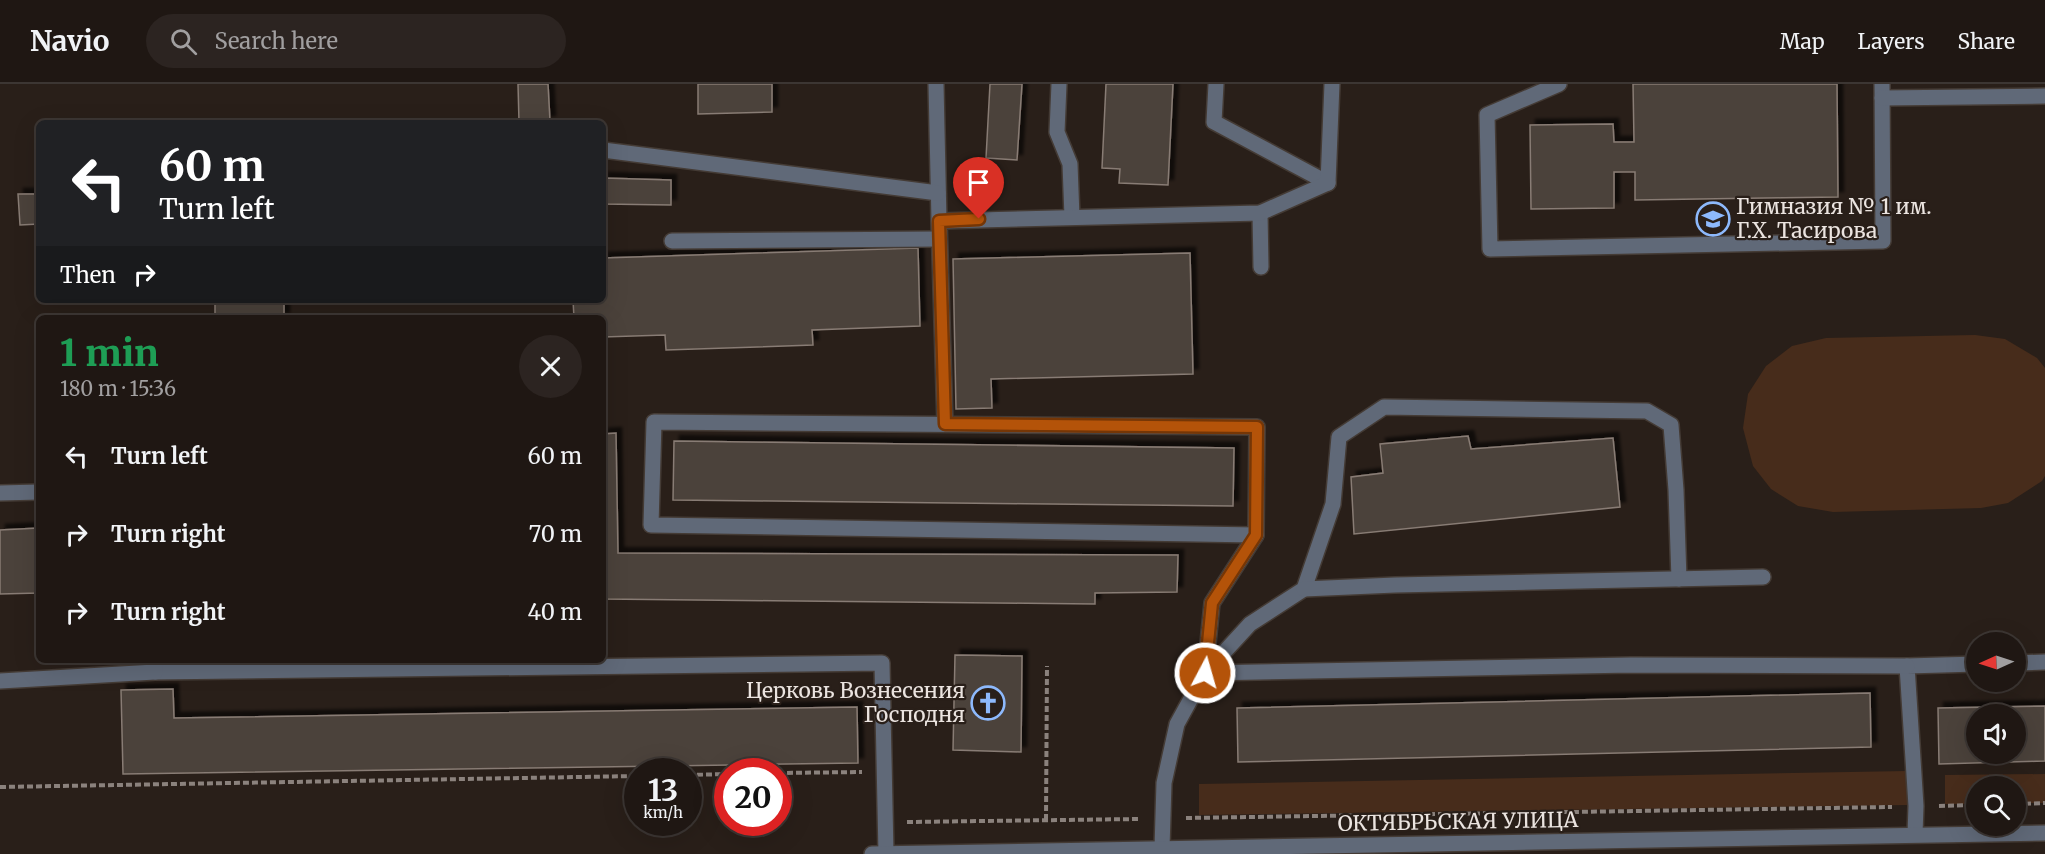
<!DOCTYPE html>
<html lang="en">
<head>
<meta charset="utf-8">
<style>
	:root { --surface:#1f1713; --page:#2c2421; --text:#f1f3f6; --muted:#a19fa0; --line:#3c3633 }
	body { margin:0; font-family:Merriweather,serif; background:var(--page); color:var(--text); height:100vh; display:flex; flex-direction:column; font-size:22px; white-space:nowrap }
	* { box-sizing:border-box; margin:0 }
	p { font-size:20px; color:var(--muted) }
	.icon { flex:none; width:33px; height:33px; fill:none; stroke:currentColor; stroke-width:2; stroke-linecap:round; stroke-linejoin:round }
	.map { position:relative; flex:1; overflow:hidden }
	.sheet { position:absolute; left:36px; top:231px; width:570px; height:348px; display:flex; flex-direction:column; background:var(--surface); border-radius:9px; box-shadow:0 6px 24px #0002,0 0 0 2px var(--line) }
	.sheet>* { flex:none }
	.guide { position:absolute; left:36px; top:36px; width:570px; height:183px; border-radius:9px; box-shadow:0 6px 24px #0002,0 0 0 2px var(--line); background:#202124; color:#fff; overflow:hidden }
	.needle { width:39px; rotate:267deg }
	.tools { position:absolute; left:1966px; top:548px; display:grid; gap:12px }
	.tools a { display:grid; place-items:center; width:60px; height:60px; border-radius:50%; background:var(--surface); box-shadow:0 6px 24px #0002,0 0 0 2px var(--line); font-size:30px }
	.speed { position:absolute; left:624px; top:674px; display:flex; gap:12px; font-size:30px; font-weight:700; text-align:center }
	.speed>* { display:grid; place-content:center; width:78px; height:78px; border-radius:50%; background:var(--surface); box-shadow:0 6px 24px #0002,0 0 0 2px var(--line); line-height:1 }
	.speed small { font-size:15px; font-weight:400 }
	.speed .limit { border:9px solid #d22; background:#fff; color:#111 }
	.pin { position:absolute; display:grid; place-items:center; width:51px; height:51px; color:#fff; margin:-62px -26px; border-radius:50% 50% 50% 0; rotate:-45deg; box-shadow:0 0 6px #0007 }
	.pin .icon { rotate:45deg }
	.me { position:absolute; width:66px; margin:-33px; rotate:6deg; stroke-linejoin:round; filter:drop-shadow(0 0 4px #0008) }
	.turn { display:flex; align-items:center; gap:21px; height:126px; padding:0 24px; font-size:27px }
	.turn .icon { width:78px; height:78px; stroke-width:2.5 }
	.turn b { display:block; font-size:42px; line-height:51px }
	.then { display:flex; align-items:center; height:57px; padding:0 24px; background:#0003; gap:12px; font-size:22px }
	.round { display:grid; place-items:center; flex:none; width:63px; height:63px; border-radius:32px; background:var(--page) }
	.head { display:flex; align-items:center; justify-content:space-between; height:102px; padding:0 24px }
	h1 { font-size:36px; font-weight:800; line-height:45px; color:#1e9e55 }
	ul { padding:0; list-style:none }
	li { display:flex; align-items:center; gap:18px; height:78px; padding:0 24px }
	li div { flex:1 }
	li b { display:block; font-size:22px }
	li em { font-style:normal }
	header { display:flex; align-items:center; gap:36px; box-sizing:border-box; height:84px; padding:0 30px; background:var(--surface); border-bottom:2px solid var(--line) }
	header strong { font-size:28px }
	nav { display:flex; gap:33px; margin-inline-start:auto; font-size:21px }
	.search { width:420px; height:54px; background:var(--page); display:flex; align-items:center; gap:15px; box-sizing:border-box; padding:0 21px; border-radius:33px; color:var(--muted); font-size:22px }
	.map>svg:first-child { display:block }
	.green { fill:#472c1b }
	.building { fill:#4c423b; stroke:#887c74; stroke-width:1.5; fill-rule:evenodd; filter:url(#shadow) }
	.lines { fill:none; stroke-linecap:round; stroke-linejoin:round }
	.minor-casing { stroke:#443b35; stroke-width:18 }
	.path { stroke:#8b827d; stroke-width:4; stroke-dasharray:6 3; stroke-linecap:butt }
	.minor { stroke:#606978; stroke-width:15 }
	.route-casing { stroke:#753606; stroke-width:15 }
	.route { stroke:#b45309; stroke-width:10 }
	.labels { text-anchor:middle; stroke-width:4.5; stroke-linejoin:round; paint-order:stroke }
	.poi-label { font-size:21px; fill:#ebe4e0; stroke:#291f19; text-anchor:start }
	.street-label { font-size:21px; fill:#ebe4e0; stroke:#291f19 }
</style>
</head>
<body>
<header>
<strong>Navio</strong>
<div class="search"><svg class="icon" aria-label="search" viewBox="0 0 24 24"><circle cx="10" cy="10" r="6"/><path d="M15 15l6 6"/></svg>Search here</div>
<nav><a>Map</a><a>Layers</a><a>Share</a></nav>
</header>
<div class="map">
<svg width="2045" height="770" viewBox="0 0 2045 770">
	<defs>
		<filter id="shadow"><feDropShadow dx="5.5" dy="-5.5" stdDeviation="1.5" flood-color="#0009"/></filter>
	</defs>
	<rect width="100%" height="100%" fill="#291f19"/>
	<!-- green -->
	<g class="green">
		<path d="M1975,251L2005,255L2037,274L2045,284V392L2042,397L2008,419L1981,424L1833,428L1798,422L1771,405L1753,382L1743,344L1748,310L1766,282L1792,262L1826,254Z"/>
		<path d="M1907,687V721L1199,731V700Z"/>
		<path d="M2045,690V719H2016V702H1977V720H1945V691Z"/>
	</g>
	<!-- building -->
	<g class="building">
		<path d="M518,0H548L550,37L519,38Z"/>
		<path d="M698,0H772V28L698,30Z"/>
		<path d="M990,0H1022L1017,76L986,74Z"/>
		<path d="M1106,0H1173L1168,101L1119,99L1120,85L1102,84Z"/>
		<path d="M1633,0H1837L1838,113L1635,116V88H1614V124L1531,125L1530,41L1613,40L1614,58H1634Z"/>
		<path d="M603,94L671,96V121L603,120Z"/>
		<path d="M18,110H39V140L20,141Z"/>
		<path d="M918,164L920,242L812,246L813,261L666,266L665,251L603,253V234H574L573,216H603V174Z"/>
		<path d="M1190,169L1193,290L991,295L992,324L956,325L953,175Z"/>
		<rect x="215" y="216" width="69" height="18"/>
		<path d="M616,349L618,469L1178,471L1177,508L1095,509V520L603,515V350Z"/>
		<path d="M1468,352L1471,365L1613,354L1620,423L1354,450L1351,393L1383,389L1380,360Z"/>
		<path d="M674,357L1234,364L1233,422L673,416Z"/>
		<path d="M39,444V509L0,510V446Z"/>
		<path d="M955,571L1022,572L1021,668L953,666Z"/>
		<path d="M173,605L174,634L857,623L858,679L123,690L121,606Z"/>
		<path d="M1870,609L1871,663L1238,678L1237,624Z"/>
		<path d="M2045,622V677L1939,680L1938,624ZM1977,630H2016V669H1977Z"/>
	</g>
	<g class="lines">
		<!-- minor casing -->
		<g class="minor-casing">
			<g id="minor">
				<path d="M936,0L939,137"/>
				<path d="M1059,0L1057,48L1070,80L1072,133"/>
				<path d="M1216,0L1214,38L1328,99"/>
				<path d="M1559,0L1487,31L1490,165L1883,157L1882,0"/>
				<path d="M1882,14L2045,12"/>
				<path d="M603,66L938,109"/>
				<path d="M1260,129L1261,183"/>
				<path d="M672,157L939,155"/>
				<path d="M654,338L1257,343L1256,451L651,441Z"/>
				<path d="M945,340L939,137L1260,129L1328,99L1332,0"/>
				<path d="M0,409L39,408"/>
				<path d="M1256,451L1212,519L1205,589L1250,540L1304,505L1333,420L1339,353L1384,323L1647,327L1671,341L1676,406L1679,495"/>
				<path d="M1304,505L1395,501L1763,493"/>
				<path d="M2016,579L2045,578"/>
				<path d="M155,588L882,579L886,770"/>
				<path d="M0,597L155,588V576"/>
				<path d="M1915,750L1916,722L1907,582L1977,580"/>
				<path d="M1162,764L1164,699L1177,640L1205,589L1631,581L1907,582"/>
				<path d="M872,770L2045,749"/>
			</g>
		</g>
		<!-- path -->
		<g class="path">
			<path d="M778,689L862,688"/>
			<path d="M688,691L728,690"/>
			<path d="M0,703L638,692"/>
			<path d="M2016,720L2045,719"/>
			<path d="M1939,722L1977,721"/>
			<path d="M1186,734L1892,723"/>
			<path d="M1046,736L1047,582"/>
			<path d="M907,738L1139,735"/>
		</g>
		<!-- minor -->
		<use href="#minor" class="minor"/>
	</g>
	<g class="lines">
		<!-- route casing -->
		<g class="route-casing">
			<path id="route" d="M979,135L939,137L945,340L1257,343L1256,451L1212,519L1205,589"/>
		</g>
		<!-- route -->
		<use href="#route" class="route"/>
	</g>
	<!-- icons -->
	<defs>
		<g id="school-ring" transform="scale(1.725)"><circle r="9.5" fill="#291f19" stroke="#8db9fc" stroke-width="1.5"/><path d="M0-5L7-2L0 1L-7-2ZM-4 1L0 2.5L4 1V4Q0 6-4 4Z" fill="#8db9fc"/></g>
		<g id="church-ring" transform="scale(1.725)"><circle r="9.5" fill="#291f19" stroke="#8db9fc" stroke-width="1.5"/><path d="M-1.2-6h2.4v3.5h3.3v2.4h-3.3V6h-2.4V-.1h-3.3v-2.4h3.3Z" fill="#8db9fc"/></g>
	</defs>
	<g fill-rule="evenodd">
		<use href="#school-ring" x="1713" y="135"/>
		<use href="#church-ring" x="988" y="619"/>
	</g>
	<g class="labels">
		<!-- poi labels -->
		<g class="poi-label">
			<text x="1736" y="130">Гимназия № 1 им.<tspan x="1736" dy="24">Г.Х. Тасирова</tspan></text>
			<text x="965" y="614" text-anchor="end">Церковь Вознесения<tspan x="965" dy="24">Господня</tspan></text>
		</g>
		<!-- street labels -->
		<g class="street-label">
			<text transform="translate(1458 738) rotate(-1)" y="7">ОКТЯБРЬСКАЯ УЛИЦА</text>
		</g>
	</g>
</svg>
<div class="tools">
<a><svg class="needle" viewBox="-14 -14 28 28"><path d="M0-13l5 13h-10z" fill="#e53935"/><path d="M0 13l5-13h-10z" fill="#a19fa0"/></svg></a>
<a><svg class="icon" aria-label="sound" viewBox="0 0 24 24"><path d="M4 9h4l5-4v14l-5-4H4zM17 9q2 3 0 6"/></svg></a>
<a><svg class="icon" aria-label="search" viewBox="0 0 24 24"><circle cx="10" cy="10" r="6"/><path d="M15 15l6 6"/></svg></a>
</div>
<div class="speed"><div>13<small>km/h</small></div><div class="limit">20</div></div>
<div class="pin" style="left:979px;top:135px;background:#d93025"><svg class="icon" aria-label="arrive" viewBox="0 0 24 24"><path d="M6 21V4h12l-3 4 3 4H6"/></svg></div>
<svg class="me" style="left:1205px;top:589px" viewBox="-20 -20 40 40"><circle r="17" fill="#b45309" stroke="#fff" stroke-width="3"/><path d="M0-11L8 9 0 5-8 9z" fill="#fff"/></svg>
<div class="guide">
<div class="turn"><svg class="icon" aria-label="left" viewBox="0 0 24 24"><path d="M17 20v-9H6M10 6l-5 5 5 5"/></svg><div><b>60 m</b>Turn left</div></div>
<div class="then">Then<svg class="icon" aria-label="right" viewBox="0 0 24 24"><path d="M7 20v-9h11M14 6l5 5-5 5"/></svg></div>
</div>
<section class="sheet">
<div class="head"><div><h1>1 min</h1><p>180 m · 15:36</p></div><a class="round"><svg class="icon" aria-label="close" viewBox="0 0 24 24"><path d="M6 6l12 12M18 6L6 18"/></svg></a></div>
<ul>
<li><svg class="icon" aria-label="left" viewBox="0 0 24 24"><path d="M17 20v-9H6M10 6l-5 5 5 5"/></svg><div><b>Turn left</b></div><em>60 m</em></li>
<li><svg class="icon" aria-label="right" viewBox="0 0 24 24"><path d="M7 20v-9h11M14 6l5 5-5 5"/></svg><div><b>Turn right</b></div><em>70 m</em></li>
<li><svg class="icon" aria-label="right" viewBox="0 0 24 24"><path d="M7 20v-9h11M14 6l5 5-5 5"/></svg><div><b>Turn right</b></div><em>40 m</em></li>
</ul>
</section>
</div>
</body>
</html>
